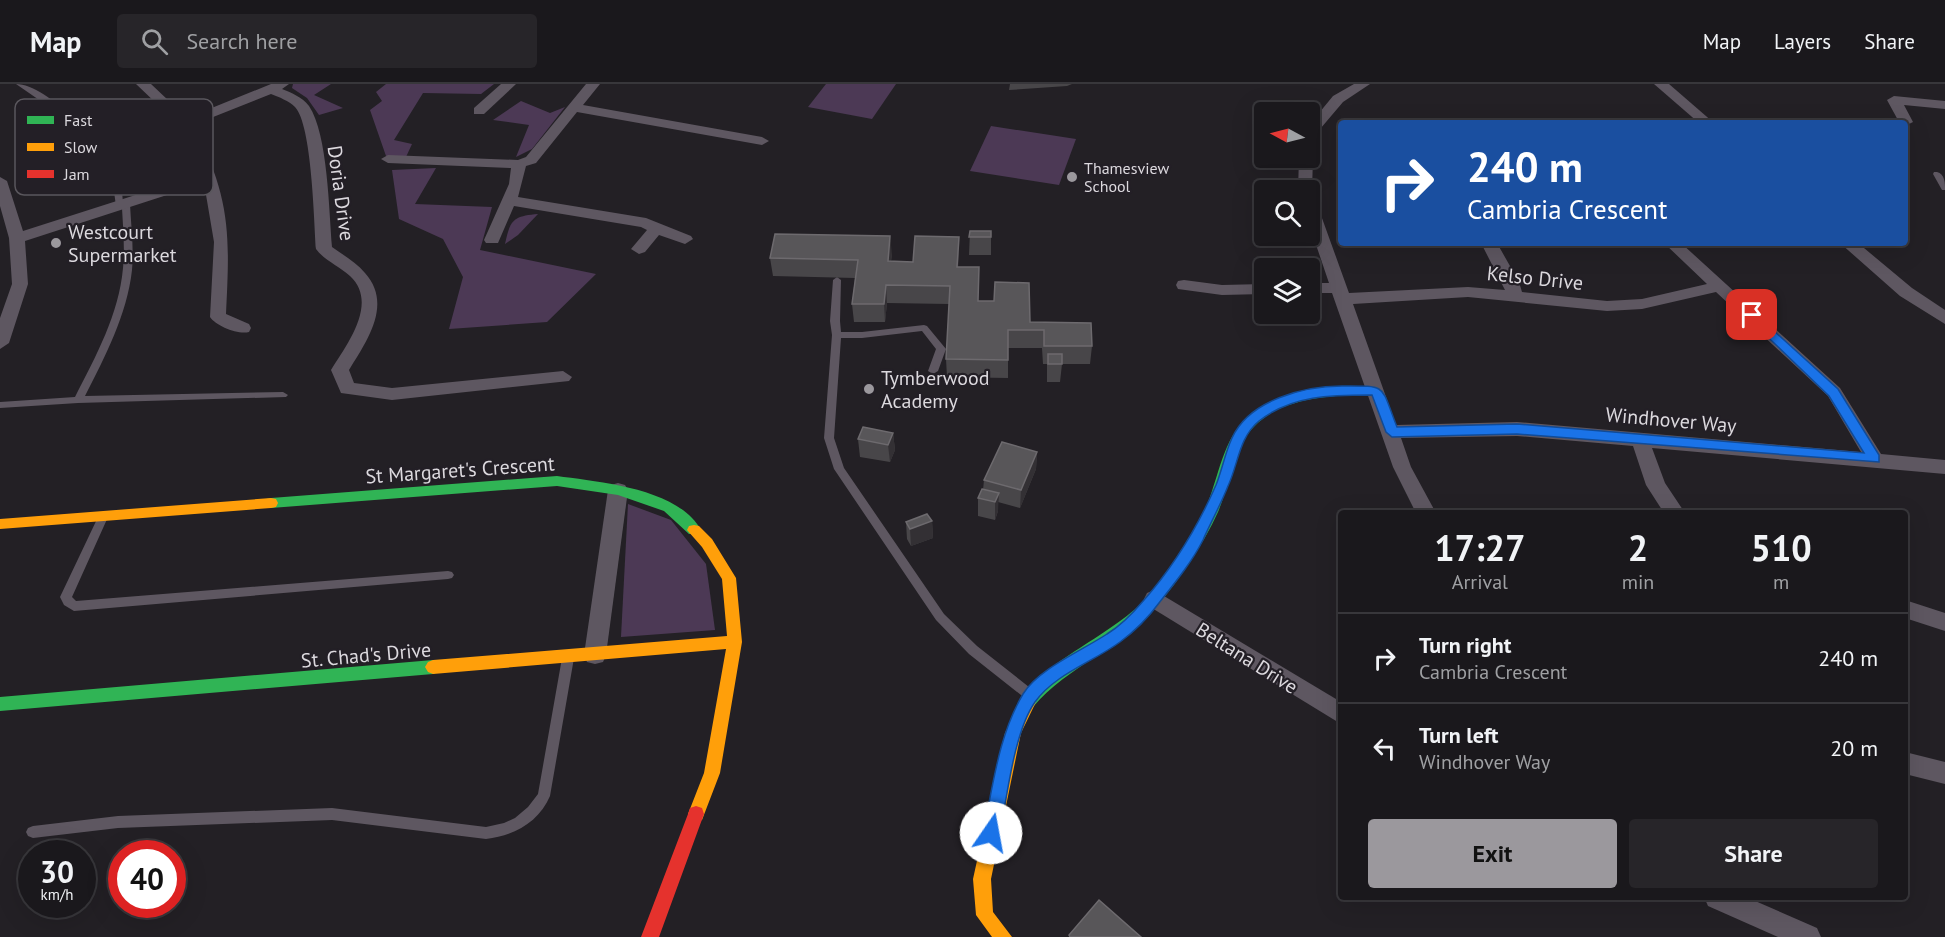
<!DOCTYPE html>
<html lang="en">
<head>
<meta charset="utf-8">
<style>
	:root { --surface:#1a181c; --page:#272529; --text:#f1f3f6; --muted:#9fa0a3; --line:#38373b; --accent:#9b989d }
	body { margin:0; font-family:"PT Sans",sans-serif; background:var(--page); color:var(--text); height:100vh; display:flex; flex-direction:column; font-size:22px; white-space:nowrap }
	* { box-sizing:border-box; margin:0 }
	p { font-size:20px; color:var(--muted) }
	.icon { flex:none; width:33px; height:33px; fill:none; stroke:currentColor; stroke-width:2; stroke-linecap:round; stroke-linejoin:round }
	.map { position:relative; flex:1; overflow:hidden }
	.details { position:absolute; left:1338px; top:426px; width:570px; height:390px; display:flex; flex-direction:column; background:var(--surface); border-radius:6px; box-shadow:0 6px 24px #0002,0 0 0 2px var(--line) }
	.details>* { flex:none }
	.top-card { position:absolute; left:1338px; top:36px; width:570px; height:126px; border-radius:6px; box-shadow:0 6px 24px #0002,0 0 0 2px var(--line); background:#1a4fa0; color:#fff; overflow:hidden }
	.needle { width:39px; rotate:277deg }
	.controls { position:absolute; left:1254px; top:18px; display:grid; gap:12px }
	.controls a { display:grid; place-items:center; width:66px; height:66px; border-radius:6px; background:var(--surface); box-shadow:0 6px 24px #0002,0 0 0 2px var(--line); font-size:30px }
	.speed { position:absolute; left:18px; top:756px; display:flex; gap:12px; font-size:30px; font-weight:700; text-align:center }
	.speed>* { display:grid; place-content:center; width:78px; height:78px; border-radius:50%; background:var(--surface); box-shadow:0 6px 24px #0002,0 0 0 2px var(--line); line-height:1 }
	.speed small { font-size:15px; font-weight:400 }
	.speed .limit { border:9px solid #d22; background:#fff; color:#111 }
	.pin { position:absolute; display:grid; place-items:center; width:51px; height:51px; color:#fff; margin:-26px; border-radius:12px; box-shadow:0 3px 9px #0006 }
	.me { position:absolute; width:66px; margin:-33px; rotate:12deg; stroke-linejoin:round; filter:drop-shadow(0 0 4px #0008) }
	.turn { display:flex; align-items:center; gap:21px; height:126px; padding:0 30px; font-size:27px }
	.turn .icon { width:78px; height:78px; stroke-width:2.5 }
	.turn b { display:block; font-size:42px; line-height:51px }
	.eta { display:flex; justify-content:space-evenly; align-items:center; height:102px; text-align:center }
	.eta b { font-size:36px; font-weight:800; line-height:42px }
	.primary-button { display:flex; gap:12px; margin-top:auto; padding:12px 30px }
	.primary-button a { flex:1; height:69px; border-radius:6px; background:var(--accent); color:#111; font-size:24px; font-weight:800; line-height:69px; text-align:center }
	.primary-button a+a { background:var(--page); color:var(--text) }
	ul { padding:0; list-style:none }
	li { display:flex; align-items:center; gap:18px; height:90px; padding:0 30px; border-top:2px solid var(--line) }
	li div { flex:1 }
	li b { display:block; font-size:22px }
	li em { font-style:normal }
	header { display:flex; align-items:center; gap:36px; box-sizing:border-box; height:84px; padding:0 30px; background:var(--surface); border-bottom:2px solid var(--line) }
	header strong { font-size:28px }
	nav { display:flex; gap:33px; margin-inline-start:auto; font-size:21px }
	.search { width:420px; height:54px; background:var(--page); display:flex; align-items:center; gap:15px; box-sizing:border-box; padding:0 21px; border-radius:6px; color:var(--muted); font-size:22px }
	.map>svg:first-child { display:block }
	.green { fill:#4c3955 }
	.lines { fill:none; stroke-linecap:round; stroke-linejoin:round }
	.lane { fill:#5e5761; fill-rule:evenodd }
	.street { fill:#5e5761; fill-rule:evenodd }
	.fast { fill:#30b455; fill-rule:evenodd }
	.slow { fill:#ff9f0a; fill-rule:evenodd }
	.jam { fill:#e5322d; fill-rule:evenodd }
	.wall { fill:#484649 }
	.shaded-wall { fill:#333034 }
	.building { fill:#585659; stroke:#6d6a6e; stroke-width:1.5 }
	.route { fill:#1a73e8; stroke:#114b97; stroke-width:1.5 }
	.poi-dot { fill:#9b989d; stroke:#231f26; stroke-width:2 }
	.labels { text-anchor:middle; stroke-width:4.5; stroke-linejoin:round; paint-order:stroke }
	.far-poi-label { font-size:16px; fill:#dcd9de; stroke:#231f26; text-anchor:start }
	.street-label { font-size:20px; fill:#dcd9de; stroke:#231f26 }
	.poi-label { font-size:20px; fill:#dcd9de; stroke:#231f26; text-anchor:start }
	.key { fill:#231f26; stroke:#5a575d; stroke-width:1.5 }
	.key-label { font-size:16px; fill:#dcd9de }
</style>
</head>
<body>
<header>
<strong>Map</strong>
<div class="search"><svg class="icon" aria-label="search" viewBox="0 0 24 24"><circle cx="10" cy="10" r="6"/><path d="M15 15l6 6"/></svg>Search here</div>
<nav><a>Map</a><a>Layers</a><a>Share</a></nav>
</header>
<div class="map">
<svg width="1945" height="853" viewBox="0 0 1945 853">
	<rect width="100%" height="100%" fill="#232025"/>
	<!-- green -->
	<g class="green">
		<path d="M293,0H331L314,11L343,24L319,31L307,14L292,4Z"/>
		<path d="M386,0H494L481,10L423,9L394,56L412,60L406,73L386,72L370,26L382,17L376,8Z"/>
		<path d="M826,0H896L872,35L808,23Z"/>
		<path d="M521,17L550,29L565,23L532,65L516,73L529,41L493,36Z"/>
		<path d="M991,42L1076,55L1059,101L970,87Z"/>
		<path d="M436,84L415,120L492,123L480,166L596,190L547,238L449,245L463,193L443,155L399,135L392,86Z"/>
		<path d="M538,130L518,151L505,160C510,136 513,132 538,130Z"/>
		<path d="M628,420L671,436L706,480L715,546L621,553Z"/>
	</g>
	<g class="lines">
		<!-- lane -->
		<g class="lane">
			<path d="M16,0C48,0 105,63 118,91C122,99 122,109 123,118H129L130,120C131,142 134,164 132,186C127,231 105,273 85,312L283,308L288,311L286,313L78,319L0,324V318L75,313C96,272 119,230 123,184C125,164 123,144 122,124L116,122L112,93L93,64L58,29Z"/>
			<path d="M1934,88H1937C1945,90 1945,99 1945,106H1942L1933,90Z"/>
			<path d="M837,193L841,196L840,237L841,248H862L924,241L927,242L946,265L938,287L933,290L928,287L936,265L922,247L862,254H841L834,354L844,384L944,530L977,562L1034,607L1036,611L1034,615L1030,616L1026,615L969,570L936,536L834,385L824,354L832,251L830,237L833,196Z"/>
			<path d="M103,429L107,430L108,433L72,513L76,517L448,487L452,488L454,491L452,494L448,495L74,527L64,521L60,513L98,433L99,430Z"/>
			<path d="M568,569L572,570L574,574L550,712C539,738 514,752 486,755L332,736L118,744L33,754L28,752L26,748L28,744L33,742L118,732L332,724L486,743L504,739L515,734L528,723L538,710L562,574L564,570Z"/>
		</g>
		<!-- street -->
		<g class="street">
			<path d="M136,0H151L187,34L271,0H289L282,5C292,9 302,13 309,22C328,50 329,128 332,163C343,171 356,178 365,189C393,220 367,257 349,286L354,299L392,304L563,287L572,293L569,297L392,316L341,309L331,286C347,260 379,219 350,192C339,182 324,176 316,165C314,137 312,41 295,23C289,17 279,13 271,10L193,41C231,114 230,150 226,230L249,240L251,244L249,248C238,251 216,242 210,233L214,158L204,99L25,157L28,200L9,259L0,265V234L12,200L9,154L0,122V93L7,97L23,147L201,90L179,41Z"/>
			<path d="M501,0H516L484,30H474V24Z"/>
			<path d="M586,0H600L583,21L762,53L769,57L762,61L577,28L536,79L526,82L518,113L646,134L691,152L693,155L685,160L659,151L645,168L639,170L631,165L647,146L641,143L514,122L498,159H486L484,156L509,100L511,84L388,79L381,75L388,71L518,76L526,73Z"/>
			<path d="M1354,0H1370L1343,18L1315,51L1310,52V40L1333,12Z"/>
			<path d="M1654,0H1669L1714,39H1699Z"/>
			<path d="M1894,12L1945,17V25L1904,21L1913,38L1905,42V39L1899,38L1887,16Z"/>
			<path d="M1310,71L1313,74L1312,106L1310,109V106H1298L1299,74H1310Z"/>
			<path d="M1310,118L1318,123L1349,209L1468,203L1505,206L1481,159H1497L1519,198L1522,208L1607,217L1642,215L1707,200L1664,159H1681L1840,304L1881,370L1945,376V390L1652,364L1665,399L1685,429H1664L1646,401L1633,362L1517,352L1401,354L1411,383L1436,429H1416L1393,383L1332,209H1310V199H1329L1310,143ZM1716,208L1828,312L1861,368L1517,338L1396,341L1353,220L1468,213L1607,227L1642,225Z"/>
			<path d="M1840,159H1858L1912,204L1945,226V240L1900,212Z"/>
			<path d="M1184,196L1222,201L1264,200V210L1222,211L1178,205L1176,201L1178,197Z"/>
			<path d="M618,399L625,401L628,406L606,571L603,578L595,580L587,578L584,571L608,406L611,401Z"/>
			<path d="M1154,506L1341,618V640L1147,521L1144,515L1147,509Z"/>
			<path d="M1905,516L1945,529V547L1905,534Z"/>
			<path d="M1905,668L1945,678V700L1905,690Z"/>
			<path d="M1704,813H1746L1817,844L1821,853H1778L1708,822Z"/>
		</g>
		<!-- fast -->
		<g class="fast">
			<path d="M1344,303H1376L1382,307L1376,311C1328,311 1264,312 1240,363C1230,384 1227,407 1218,428C1203,461 1180,495 1156,523C1121,564 1068,582 1033,623L1028,625L1023,623L1020,618C1039,578 1117,550 1149,511C1169,486 1190,458 1204,428C1219,396 1221,355 1250,331C1277,310 1312,305 1344,303Z"/>
			<path d="M557,392C599,398 678,404 701,446L699,450H689L664,427L618,411L557,402L271,424L266,423L264,419L266,415L271,414Z"/>
			<path d="M433,576L438,578L441,583L438,588L433,590L0,627V613Z"/>
		</g>
		<!-- slow -->
		<g class="slow">
			<path d="M271,414L276,415L278,419L276,423L271,424L0,445V435Z"/>
			<path d="M694,441L699,442L712,455L736,494L742,558L720,689L702,736L696,738L690,736L688,730L704,689L726,565L433,590L428,588L425,583L428,578L433,576L727,552L722,495L702,463L687,446L689,442Z"/>
			<path d="M1028,611L1033,613L1036,618L1021,649L991,795L993,828L1012,853H992L976,831L973,795L1005,649L1023,613Z"/>
		</g>
		<!-- jam -->
		<path class="jam" d="M696,722L702,724L704,730L659,853H641L688,730L690,724Z"/>
	</g>
	<!-- wall -->
	<g class="wall">
		<path d="M1010,0H1072L1067,2L1009,6Z"/>
		<path d="M970,147H991V171H969Z"/>
		<path d="M959,153L958,183L978,217L1030,238L1092,262L1090,280H1062L1060,298H1047V280H1043L1042,264H1008V294L947,293L946,275L949,220L887,219L885,238H854L852,220L855,194L773,192L770,174L892,170L891,177L913,178Z"/>
		<path d="M893,349L895,366L890,378L860,373L858,355Z"/>
		<path d="M1037,368L1036,385L1020,424L998,418V427L995,436L978,432V414L983,406L984,396Z"/>
		<path d="M932,437L933,454L911,462L907,455L906,438Z"/>
	</g>
	<!-- shaded-wall -->
	<g class="shaded-wall">
		<path d="M890,152L892,170L889,195L888,177Z"/>
		<path d="M959,153V171L957,201V183Z"/>
		<path d="M886,201L887,219L885,238L884,220Z"/>
		<path d="M893,349L895,366L890,378L888,361Z"/>
		<path d="M1037,368L1036,385L1020,424L1021,406Z"/>
		<path d="M999,409L998,427L995,436V418Z"/>
		<path d="M932,437L933,454L911,462L910,445Z"/>
	</g>
	<!-- building -->
	<g class="building">
		<path d="M970,147H991V153H969Z"/>
		<path d="M775,150L890,152L888,177L913,178L915,152L959,153L957,183H979L978,217H994L995,198L1029,199L1030,238L1091,239L1092,262H1044V246H1008V276L946,275L950,202L886,201L884,220H852L858,176L770,174Z"/>
		<rect x="1048" y="270" width="14" height="10"/>
		<path d="M863,343L893,349L888,361L858,355Z"/>
		<path d="M1002,358L1037,368L1021,406L984,396Z"/>
		<path d="M982,405L999,409L995,418L978,414Z"/>
		<path d="M927,430L932,437L910,445L906,438Z"/>
		<path d="M1099,816L1141,853H1070L1069,851Z"/>
	</g>
	<!-- route -->
	<path class="route" d="M1752,227L1838,305L1879,371V378L1517,350L1392,353L1386,348L1372,311C1332,311 1292,311 1259,337C1239,353 1238,381 1228,402C1221,420 1211,438 1203,456C1192,478 1174,500 1159,519C1148,534 1135,547 1120,558C1093,578 1055,590 1035,618C1014,648 1007,713 1000,749L997,755L991,758L985,755L983,749C993,703 998,652 1023,610C1038,585 1083,566 1107,550C1122,541 1133,529 1144,516C1173,483 1198,442 1216,401C1222,386 1225,369 1232,354C1249,316 1304,302 1342,302C1389,302 1380,300 1397,343L1517,340L1864,369L1829,312L1748,234V228Z"/>
	<!-- markers -->
	<g class="poi-dot">
		<circle cx="1072" cy="93" r="6"/>
		<circle cx="56" cy="159" r="6"/>
		<circle cx="869" cy="305" r="6"/>
	</g>
	<g class="labels">
		<!-- far-poi labels -->
		<g class="far-poi-label">
			<text x="1084" y="90">Thamesview<tspan x="1084" dy="18">School</tspan></text>
		</g>
		<!-- street labels -->
		<g class="street-label">
			<text transform="translate(341 109) rotate(82)" y="7">Doria Drive</text>
			<text transform="translate(1535 194) rotate(6)" y="7">Kelso Drive</text>
			<text transform="translate(1671 336) rotate(5)" y="7">Windhover Way</text>
			<text transform="translate(460 386) rotate(-4)" y="7">St Margaret's Crescent</text>
			<text transform="translate(366 571) rotate(-5)" y="7">St. Chad's Drive</text>
			<text transform="translate(1247 574) rotate(32)" y="7">Beltana Drive</text>
		</g>
		<!-- poi labels -->
		<g class="poi-label">
			<text x="68" y="155">Westcourt<tspan x="68" dy="23">Supermarket</tspan></text>
			<text x="881" y="301">Tymberwood<tspan x="881" dy="23">Academy</tspan></text>
		</g>
	</g>
	<!-- legend -->
	<rect x="15" y="15" width="198" height="96" rx="9" class="key"/>
	<rect x="27" y="32" width="27" height="8" fill="#30b455"/>
	<rect x="27" y="59" width="27" height="8" fill="#ff9f0a"/>
	<rect x="27" y="86" width="27" height="8" fill="#e5322d"/>
	<g class="key-label">
		<text x="64" y="42">Fast</text>
		<text x="64" y="69">Slow</text>
		<text x="64" y="96">Jam</text>
	</g>
</svg>
<div class="controls">
<a><svg class="needle" viewBox="-14 -14 28 28"><path d="M0-13l5 13h-10z" fill="#e53935"/><path d="M0 13l5-13h-10z" fill="#9fa0a3"/></svg></a>
<a><svg class="icon" aria-label="search" viewBox="0 0 24 24"><circle cx="10" cy="10" r="6"/><path d="M15 15l6 6"/></svg></a>
<a><svg class="icon" aria-label="layers" viewBox="0 0 24 24"><path d="M12 4l9 5-9 5-9-5zM3 14l9 5 9-5"/></svg></a>
</div>
<div class="speed"><div>30<small>km/h</small></div><div class="limit">40</div></div>
<div class="pin" style="left:1752px;top:231px;background:#d93025"><svg class="icon" aria-label="arrive" viewBox="0 0 24 24"><path d="M6 21V4h12l-3 4 3 4H6"/></svg></div>
<svg class="me" style="left:991px;top:749px" viewBox="-20 -20 40 40"><circle r="19" fill="#fff"/><path d="M0-13L10 11 0 6-10 11z" fill="#1a73e8"/></svg>
<div class="top-card">
<div class="turn"><svg class="icon" aria-label="right" viewBox="0 0 24 24"><path d="M7 20v-9h11M14 6l5 5-5 5"/></svg><div><b>240 m</b>Cambria Crescent</div></div>
</div>
<section class="details">
<div class="eta">
<div><b>17:27</b><p>Arrival</p></div>
<div><b>2</b><p>min</p></div>
<div><b>510</b><p>m</p></div>
</div>
<ul>
<li><svg class="icon" aria-label="right" viewBox="0 0 24 24"><path d="M7 20v-9h11M14 6l5 5-5 5"/></svg><div><b>Turn right</b><p>Cambria Crescent</p></div><em>240 m</em></li>
<li><svg class="icon" aria-label="left" viewBox="0 0 24 24"><path d="M17 20v-9H6M10 6l-5 5 5 5"/></svg><div><b>Turn left</b><p>Windhover Way</p></div><em>20 m</em></li>
</ul>
<div class="primary-button"><a>Exit</a><a>Share</a></div>
</section>
</div>
</body>
</html>
